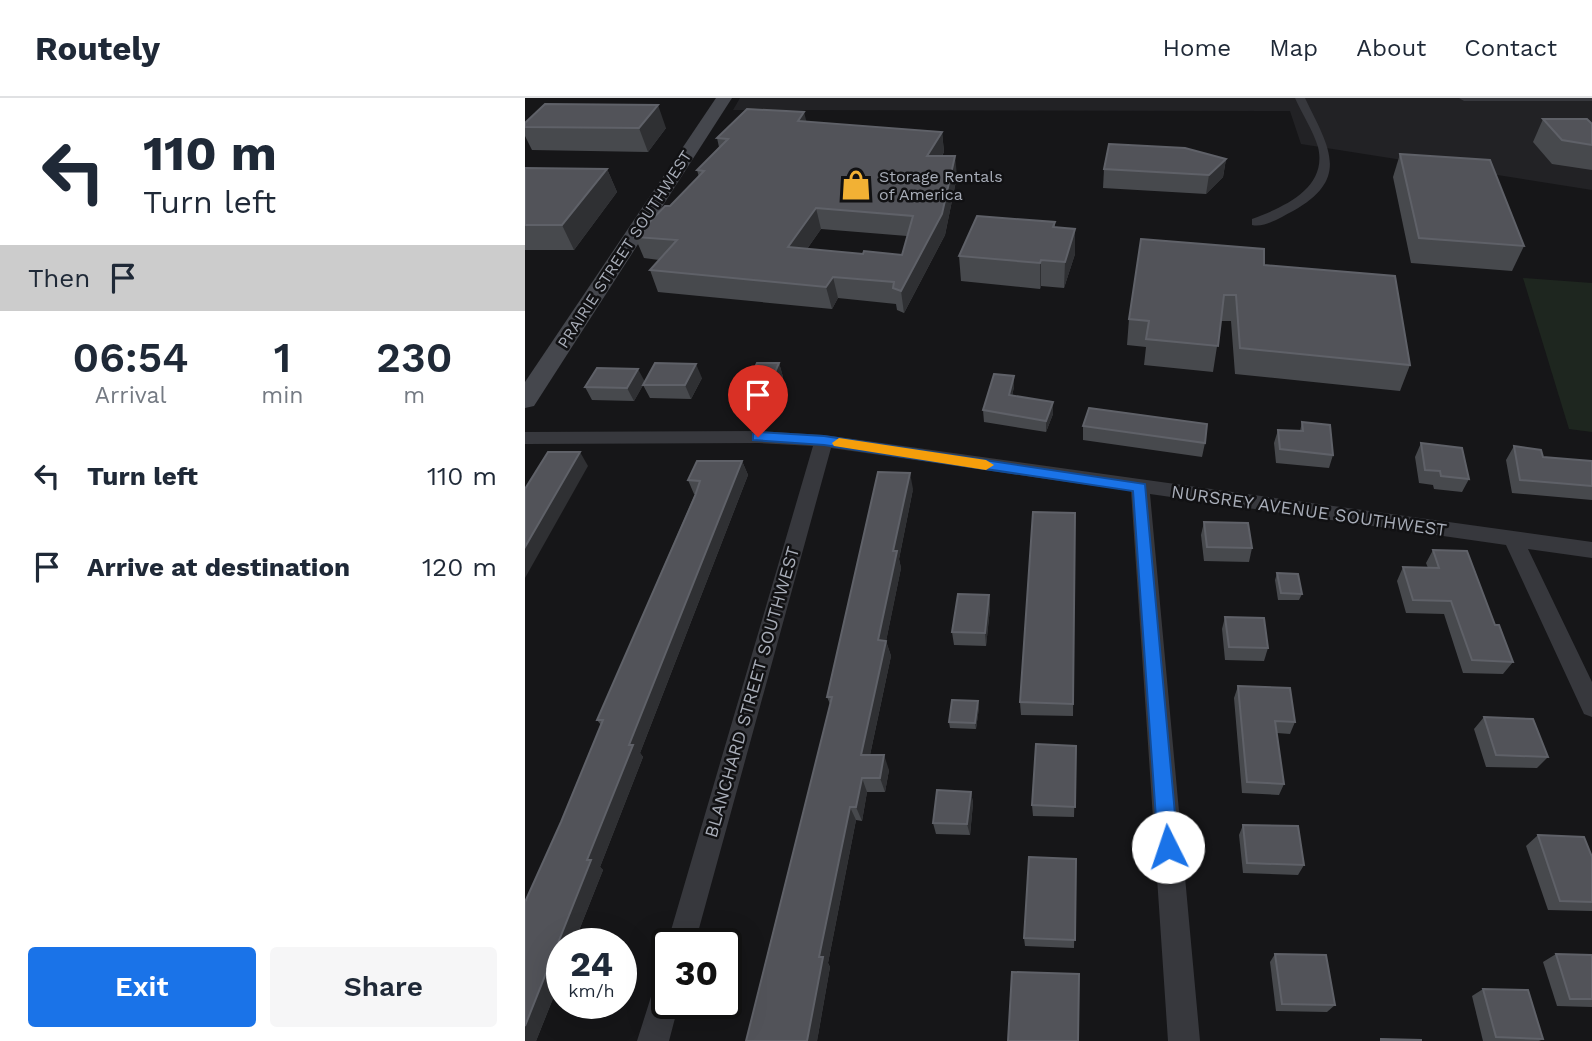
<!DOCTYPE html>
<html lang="en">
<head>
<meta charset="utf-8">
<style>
	:root { --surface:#fff; --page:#f6f6f7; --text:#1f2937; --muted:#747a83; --line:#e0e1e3; --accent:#1a73e8 }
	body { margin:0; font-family:"Work Sans",sans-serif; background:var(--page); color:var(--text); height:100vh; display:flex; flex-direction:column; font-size:26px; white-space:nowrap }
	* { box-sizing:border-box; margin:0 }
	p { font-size:23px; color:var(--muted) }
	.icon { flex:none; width:38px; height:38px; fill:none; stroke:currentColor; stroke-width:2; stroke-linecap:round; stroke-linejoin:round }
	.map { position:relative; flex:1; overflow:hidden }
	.drawer { display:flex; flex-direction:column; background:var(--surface); width:525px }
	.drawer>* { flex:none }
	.banner { background:#fff; color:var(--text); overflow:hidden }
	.speed { position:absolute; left:21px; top:830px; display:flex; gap:14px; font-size:35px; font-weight:700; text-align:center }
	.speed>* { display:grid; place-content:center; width:91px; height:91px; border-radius:50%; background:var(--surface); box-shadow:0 7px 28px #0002; line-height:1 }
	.speed small { font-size:18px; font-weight:400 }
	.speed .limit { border:4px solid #111; border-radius:10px; background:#fff; color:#111 }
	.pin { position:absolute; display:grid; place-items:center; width:60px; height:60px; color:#fff; margin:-72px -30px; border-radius:50% 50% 50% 0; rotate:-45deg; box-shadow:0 0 7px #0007 }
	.pin .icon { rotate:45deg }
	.me { position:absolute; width:77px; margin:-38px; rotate:356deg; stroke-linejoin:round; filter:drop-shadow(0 0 5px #0008) }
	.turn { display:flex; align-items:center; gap:24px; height:147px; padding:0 28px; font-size:32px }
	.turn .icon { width:91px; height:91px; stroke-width:2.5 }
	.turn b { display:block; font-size:49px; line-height:60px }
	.then { display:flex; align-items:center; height:66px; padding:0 28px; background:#0003; gap:14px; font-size:26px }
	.eta { display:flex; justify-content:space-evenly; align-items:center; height:119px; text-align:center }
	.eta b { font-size:42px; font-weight:600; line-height:49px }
	.cta { display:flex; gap:14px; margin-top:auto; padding:14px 28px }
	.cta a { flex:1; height:80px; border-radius:7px; background:var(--accent); color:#fff; font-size:28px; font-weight:600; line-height:80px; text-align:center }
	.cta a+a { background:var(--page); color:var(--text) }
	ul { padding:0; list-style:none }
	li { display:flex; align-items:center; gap:21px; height:91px; padding:0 28px }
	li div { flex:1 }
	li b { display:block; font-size:26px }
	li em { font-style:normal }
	header { display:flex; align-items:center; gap:42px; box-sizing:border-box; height:98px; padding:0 35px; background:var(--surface); border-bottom:2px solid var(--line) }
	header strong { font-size:33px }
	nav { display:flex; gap:38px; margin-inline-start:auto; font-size:24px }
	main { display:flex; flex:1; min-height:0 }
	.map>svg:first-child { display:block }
	.built { fill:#222225 }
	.green { fill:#1e261f }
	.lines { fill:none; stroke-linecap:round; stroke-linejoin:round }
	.street { fill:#37383d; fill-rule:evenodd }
	.secondary { fill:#45474d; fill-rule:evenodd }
	.wall { fill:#47494d; fill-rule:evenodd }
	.shaded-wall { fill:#2f3033 }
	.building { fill:#525359; stroke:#5f6168; stroke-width:2; fill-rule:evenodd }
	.route { fill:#1a73e8; stroke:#114b97; stroke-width:2 }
	.slow { fill:#f59e0b }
	.labels { text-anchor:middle; stroke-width:5; stroke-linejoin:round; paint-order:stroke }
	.far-poi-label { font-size:16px; fill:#a8adb8; stroke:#111113; text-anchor:start }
	.far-street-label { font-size:16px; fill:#a8adb8; stroke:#111113 }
	.street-label { font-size:18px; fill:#a8adb8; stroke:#111113 }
</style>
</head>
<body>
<header>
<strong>Routely</strong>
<nav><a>Home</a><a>Map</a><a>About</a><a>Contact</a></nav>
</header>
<main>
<section class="drawer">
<div class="banner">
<div class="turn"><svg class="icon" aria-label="left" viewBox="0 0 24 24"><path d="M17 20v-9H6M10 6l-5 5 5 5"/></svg><div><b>110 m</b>Turn left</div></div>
<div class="then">Then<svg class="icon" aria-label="arrive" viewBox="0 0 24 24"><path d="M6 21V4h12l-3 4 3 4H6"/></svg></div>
</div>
<div class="eta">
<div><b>06:54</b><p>Arrival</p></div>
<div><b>1</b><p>min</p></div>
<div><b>230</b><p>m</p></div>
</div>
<ul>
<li><svg class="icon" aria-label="left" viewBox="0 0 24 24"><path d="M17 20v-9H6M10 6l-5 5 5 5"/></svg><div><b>Turn left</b></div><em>110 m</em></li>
<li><svg class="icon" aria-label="arrive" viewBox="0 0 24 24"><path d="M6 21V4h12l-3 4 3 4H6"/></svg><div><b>Arrive at destination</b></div><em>120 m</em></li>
</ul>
<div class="cta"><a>Exit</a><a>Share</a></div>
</section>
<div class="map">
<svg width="1067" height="943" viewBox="0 0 1067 943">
	<rect width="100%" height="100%" fill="#161618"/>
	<!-- built -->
	<path class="built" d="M215,0H1067V92L776,46L765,13L208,12Z"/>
	<!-- green -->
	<path class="green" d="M998,180L1067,185V334L1044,331Z"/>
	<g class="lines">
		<!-- street -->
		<g class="street">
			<path d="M770,0H780C803,48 827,80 768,113C756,119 740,130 727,127V121C759,109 803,90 793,49C788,32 777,16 770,0Z"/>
			<path d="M934,0H1067V3H939Z"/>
			<path d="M233,333L299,337L1067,444V460L1003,451L1067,584V619L1059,616L981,447L625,396L675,943H643L606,393L306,350L170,845L142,846L288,348L233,345L0,346V334Z"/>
			<path d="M142,879V905H154L144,943H112L131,883Z"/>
		</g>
		<!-- secondary -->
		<path class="secondary" d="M191,0H207L9,308L0,310V284Z"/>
	</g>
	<!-- wall -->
	<g class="wall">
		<path d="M1018,21L1067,26V72L1027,66L1008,44Z"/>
		<path d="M281,24L417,34L419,54L417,58L432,78L420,137L379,215L372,212L371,206L313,200L307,211L133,194L125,172L134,162L119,160L110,139L145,108L174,79L172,72L194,49L192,40ZM296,131L382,138L377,157L338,156L282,151Z"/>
		<path d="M0,25L141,30L123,54L7,52L0,38Z"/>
		<path d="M875,56L999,148L987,173L886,165L868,79Z"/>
		<path d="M701,61L698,79L681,96L578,90L579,71Z"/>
		<path d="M0,70L82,71L92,94L49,152H0Z"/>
		<path d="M530,124V129L550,131V156L539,190L516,188L515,191L436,183L434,158Z"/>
		<path d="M739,167L885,267L875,293L710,276L706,223H696L688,274L619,267L621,249L602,247L604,221Z"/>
		<path d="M254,265L258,279L249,302H226L221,288Z"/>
		<path d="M489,278V289L487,298L528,304V316L521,334L459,324L458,312Z"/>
		<path d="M177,280L166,301L125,300L118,287L109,303L67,302L60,289Z"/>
		<path d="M777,324L808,357L804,370L751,365L749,345L753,332L775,333Z"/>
		<path d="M558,328L680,345L677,359L558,342Z"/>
		<path d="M896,345L944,381L937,394L909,391L908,387L894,385L890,359Z"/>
		<path d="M989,348L1018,359L1067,363V402L987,395L981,362Z"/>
		<path d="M217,363L223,377L115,655L118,659L75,769L78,772L49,845H37V878L11,943H0L76,627L72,622L170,396H169L163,382Z"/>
		<path d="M388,391L374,461L376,470L361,543L366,558L345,657L364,672L360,694H342L337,723L331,722L303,865L305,869L292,943L305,606L302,599Z"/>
		<path d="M550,415L548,618L496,617L495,604Z"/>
		<path d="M679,424L727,450L724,464L679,463L676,437Z"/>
		<path d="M908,452L970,527L988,564L978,576L938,575L919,516L881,515L872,483L878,469L903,470L901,465Z"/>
		<path d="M752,475L777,496L774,502H753L750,482Z"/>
		<path d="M464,497L465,510L461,548L429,547L427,534Z"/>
		<path d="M700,519L743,550L739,563L700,562L697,531Z"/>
		<path d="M713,588L770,624L765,636L752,635L759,686L754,697L717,695L709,600Z"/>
		<path d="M454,609L451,631L425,630L424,624Z"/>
		<path d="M959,619L1023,659L1012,670L961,669L949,631Z"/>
		<path d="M551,648L549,719L508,718L507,707Z"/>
		<path d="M446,694L448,705L445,737L411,736L408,725Z"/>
		<path d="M718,727L779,767L773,777L718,775L714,737Z"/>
		<path d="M1013,737L1067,759V813L1023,812L1001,748Z"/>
		<path d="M551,761L549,850L500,848L499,840Z"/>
		<path d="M750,856L810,907L802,914L751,913L745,864Z"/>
		<path d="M1031,856L1067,857V909L1032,908L1018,864Z"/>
		<path d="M958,891L1018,941L1014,943H958L947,898Z"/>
	</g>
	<!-- shaded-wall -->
	<g class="shaded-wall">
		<path d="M133,7L141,30L123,54L114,30Z"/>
		<path d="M279,14L284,33L273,23Z"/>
		<path d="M417,34L419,54L404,78L402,58Z"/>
		<path d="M430,58L432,78L420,137L379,215L376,193Z"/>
		<path d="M701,61L698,79L681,96L684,77Z"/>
		<path d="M82,71L92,94L49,152L37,127Z"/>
		<path d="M291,110L296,131L268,171L263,149Z"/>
		<path d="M550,131V156L539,190L540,164Z"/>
		<path d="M516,162V188L515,191V165Z"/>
		<path d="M308,179L313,200L307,211L301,189Z"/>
		<path d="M254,265L258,279L249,302L244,288Z"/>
		<path d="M171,266L177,280L166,301L160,287Z"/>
		<path d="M113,271L120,284L109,303L102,290Z"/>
		<path d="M489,278V289L484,309V297Z"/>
		<path d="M528,304V316L521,334V323Z"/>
		<path d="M55,354L63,368L0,480V449Z"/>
		<path d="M217,363L223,377L115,655L118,659L75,769L78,772L49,845H37V878L11,943H0V928L104,647Z"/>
		<path d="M385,375L388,391L374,461L376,470L358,558L353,542L368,453Z"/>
		<path d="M464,497L465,510L461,548L460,535Z"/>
		<path d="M361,543L366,558L342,671L336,657Z"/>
		<path d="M453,603L454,609L451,631L450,625Z"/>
		<path d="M359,657L364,672L360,694L355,680Z"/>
		<path d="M337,680L342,694L337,723L331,709Z"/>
		<path d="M446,694L448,705L445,737L442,726Z"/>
		<path d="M325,709L331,722L303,865L305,869L292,943H282L294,859Z"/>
	</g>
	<!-- building -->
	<g class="building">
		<path d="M20,6L133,7L114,30L0,29V25Z"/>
		<path d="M222,11L279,14L273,23L417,34L402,58H430L417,116L376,193L368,190L369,184L308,179L301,189L125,172L152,142L110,139L140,108H145L179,73L172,72L203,41L192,40ZM291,110L388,118L377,157L339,153L338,156L263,149Z"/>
		<path d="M1018,21H1062L1067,26V47L1037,42Z"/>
		<path d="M584,46L660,50L701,61L684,77L579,71Z"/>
		<path d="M875,56L965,62L999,148L894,140Z"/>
		<path d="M0,70L82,71L37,127H0Z"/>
		<path d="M452,118L530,124L528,129L550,131L540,164L516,162L515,165L434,158Z"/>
		<path d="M616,141L739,151V167L870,178L885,267L715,250L711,197H699L693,248L621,241L624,223L604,221Z"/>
		<path d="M130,265L171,266L160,287H118Z"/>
		<path d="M232,265H254L244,288H221Z"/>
		<path d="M72,270L113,271L102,290L60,289Z"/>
		<path d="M469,276L489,278L484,297L528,304L521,323L458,312Z"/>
		<path d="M564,310L682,326L680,345L558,328Z"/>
		<path d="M777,324L805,327L808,357L755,351L753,332L778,333Z"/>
		<path d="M896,345L937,350L944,381L916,378L915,373L900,372Z"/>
		<path d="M989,348L1016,352L1018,359L1067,363V388L995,382Z"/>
		<path d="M23,354H55L0,449V391Z"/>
		<path d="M172,363H217L104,647H108L62,762H66L0,928V804L36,724L78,622H72L170,398L175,383L163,382Z"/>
		<path d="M353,374L385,375L368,453H372L353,542L361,543L336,657H359L355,680H337L331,709H325L294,859H298L282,943H221L307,599H302Z"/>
		<path d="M508,414L550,415L548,606L495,604Z"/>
		<path d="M679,424L723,425L727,450L682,449Z"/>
		<path d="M908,452L942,453L970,527H974L988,564L947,562L926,503L888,502L878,469L914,470Z"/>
		<path d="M752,475L773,476L777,496L756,495Z"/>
		<path d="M433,496L464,497L460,535L427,534Z"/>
		<path d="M700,519L739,520L743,550L704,549Z"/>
		<path d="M713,588L765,590L770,624L750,623L759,686L722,684Z"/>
		<path d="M427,602L453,603L450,625L424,624Z"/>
		<path d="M959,619L1008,621L1023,659L971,657Z"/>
		<path d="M511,646L551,648L550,709L507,707Z"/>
		<path d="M412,692L446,694L442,726L408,725Z"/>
		<path d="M718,727L773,728L779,767L722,765Z"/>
		<path d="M1013,737L1059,739L1067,759V804L1035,803Z"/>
		<path d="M504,759L551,761L550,842L499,840Z"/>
		<path d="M750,856L801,857L810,907L757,906Z"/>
		<path d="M1031,856L1067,857V901H1045Z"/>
		<path d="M487,874L554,876L553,943H483Z"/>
		<path d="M958,891L1003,892L1018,941L971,939Z"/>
		<path d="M856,941L896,942V943H856Z"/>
	</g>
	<!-- route -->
	<path class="route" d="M233,334L299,338L620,386L653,749L651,756L643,759L636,756L633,749L608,393L299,347L228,342V336Z"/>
	<!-- slow -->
	<path class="slow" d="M314,340L461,362L469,367L461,372L309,348L307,345Z"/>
	<!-- icons -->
	<defs>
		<g id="shop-bare" transform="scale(2.415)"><path d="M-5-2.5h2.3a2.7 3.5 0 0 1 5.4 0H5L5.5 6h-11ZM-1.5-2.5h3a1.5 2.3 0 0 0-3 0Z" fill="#f2b134" stroke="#111113" stroke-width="2.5" paint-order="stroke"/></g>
	</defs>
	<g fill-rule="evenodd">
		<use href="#shop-bare" x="331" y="87"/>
	</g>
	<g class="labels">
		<!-- far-poi labels -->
		<g class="far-poi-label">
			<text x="354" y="84">Storage Rentals<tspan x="354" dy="18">of America</tspan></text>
		</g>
		<!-- far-street labels -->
		<g class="far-street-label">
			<text transform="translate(99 151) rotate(-57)" y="6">PRAIRIE STREET SOUTHWEST</text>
		</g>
		<!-- street labels -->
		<g class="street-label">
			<text transform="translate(784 413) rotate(8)" y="6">NURSREY AVENUE SOUTHWEST</text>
			<text transform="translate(227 594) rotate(-74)" y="6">BLANCHARD STREET SOUTHWEST</text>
		</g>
	</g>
</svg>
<div class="speed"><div>24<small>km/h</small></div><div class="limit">30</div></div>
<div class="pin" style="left:233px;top:339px;background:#d93025"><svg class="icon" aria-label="arrive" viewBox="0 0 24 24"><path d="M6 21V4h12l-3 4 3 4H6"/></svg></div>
<svg class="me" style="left:643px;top:749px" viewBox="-20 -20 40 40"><circle r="19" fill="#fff"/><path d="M0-13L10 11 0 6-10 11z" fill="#1a73e8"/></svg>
</div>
</main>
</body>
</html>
